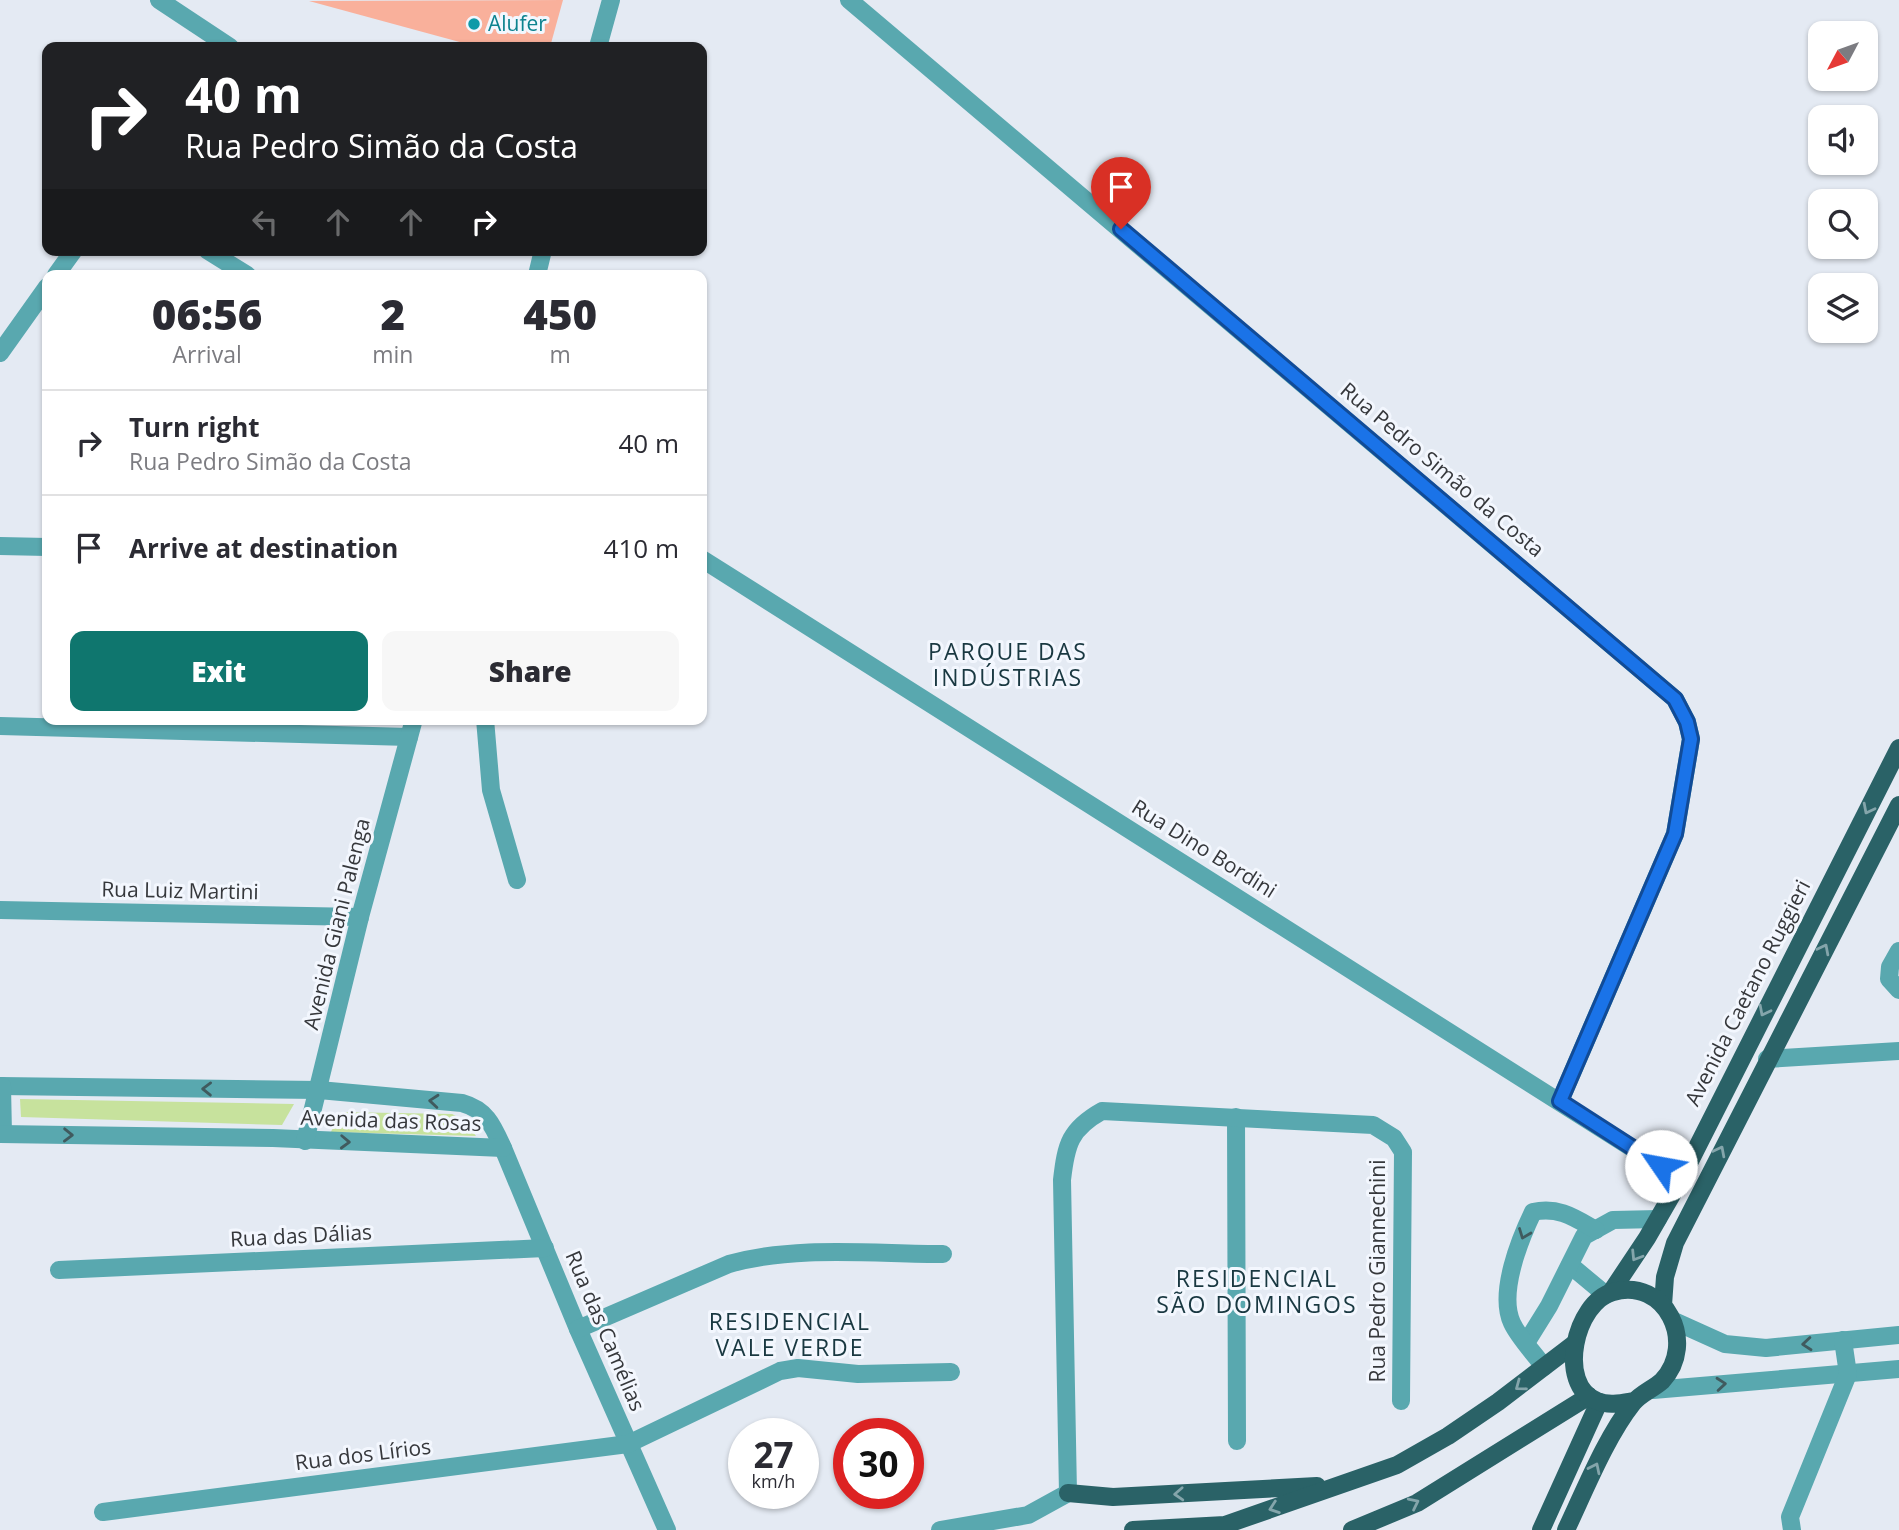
<!DOCTYPE html>
<html lang="en">
<head>
<meta charset="utf-8">
<style>
	:root { --surface:#fff; --page:#f7f7f7; --text:#2b2b33; --muted:#7c7c81; --line:#e1e1e2; --accent:#0f766e }
	body { margin:0; font-family:"Open Sans",sans-serif; background:var(--page); color:var(--text); height:100vh; display:flex; flex-direction:column; font-size:26px; white-space:nowrap }
	* { box-sizing:border-box; margin:0 }
	p { font-size:23px; color:var(--muted) }
	.icon { flex:none; width:38px; height:38px; fill:none; stroke:currentColor; stroke-width:2; stroke-linecap:round; stroke-linejoin:round }
	.map { position:relative; flex:1; overflow:hidden }
	.panel { position:absolute; left:42px; top:270px; width:665px; height:455px; display:flex; flex-direction:column; background:var(--surface); border-radius:14px; box-shadow:0 2px 5px #0004 }
	.panel>* { flex:none }
	.banner { position:absolute; left:42px; top:42px; width:665px; height:214px; border-radius:14px; box-shadow:0 2px 5px #0004; background:#202124; color:#fff; overflow:hidden }
	.needle { width:46px; rotate:229deg }
	.buttons { position:absolute; left:1808px; top:21px; display:grid; gap:14px }
	.buttons a { display:grid; place-items:center; width:70px; height:70px; border-radius:14px; background:var(--surface); box-shadow:0 2px 5px #0004; font-size:35px }
	.speed { position:absolute; left:728px; top:1418px; display:flex; gap:14px; font-size:35px; font-weight:700; text-align:center }
	.speed>* { display:grid; place-content:center; width:91px; height:91px; border-radius:50%; background:var(--surface); box-shadow:0 2px 5px #0004; line-height:1 }
	.speed small { font-size:18px; font-weight:400 }
	.speed .limit { border:10px solid #d22; background:#fff; color:#111 }
	.pin { position:absolute; display:grid; place-items:center; width:60px; height:60px; color:#fff; margin:-72px -30px; border-radius:50% 50% 50% 0; rotate:-45deg; box-shadow:0 0 7px #0007 }
	.pin .icon { rotate:45deg }
	.me { position:absolute; width:77px; margin:-38px; rotate:303deg; stroke-linejoin:round; filter:drop-shadow(0 0 5px #0008) }
	.turn { display:flex; align-items:center; gap:24px; height:147px; padding:0 28px; font-size:32px }
	.turn .icon { width:91px; height:91px; stroke-width:2.5 }
	.turn b { display:block; font-size:49px; line-height:60px }
	.lanes { display:flex; align-items:center; height:66px; padding:0 28px; background:#0003; justify-content:center; gap:35px; direction:ltr }
	.lanes .off { opacity:.35 }
	.eta { display:flex; justify-content:space-evenly; align-items:center; height:119px; text-align:center }
	.eta b { font-size:42px; font-weight:800; line-height:49px }
	.primary-button { display:flex; gap:14px; margin-top:auto; padding:14px 28px }
	.primary-button a { flex:1; height:80px; border-radius:14px; background:var(--accent); color:#fff; font-size:28px; font-weight:800; line-height:80px; text-align:center }
	.primary-button a+a { background:var(--page); color:var(--text) }
	ul { padding:0; list-style:none }
	li { display:flex; align-items:center; gap:21px; height:105px; padding:0 28px; border-top:2px solid var(--line) }
	li div { flex:1 }
	li b { display:block; font-size:26px }
	li em { font-style:normal }
	.map>svg:first-child { display:block }
	.green { fill:#c7e29d }
	.building { fill:#f9b09b }
	.lines { fill:none; stroke-linecap:round; stroke-linejoin:round }
	.minor { stroke:#59a8af; stroke-width:18 }
	.major { stroke:#2a6267; stroke-width:18 }
	.oneway { stroke:#84a5ab }
	.oneway2 { stroke:#405a5e }
	.route-casing { stroke:#114b97; stroke-width:18 }
	.route { stroke:#1a73e8; stroke-width:12 }
	.culture-dot { fill:#0f9aa8; stroke:#f3f7fe; stroke-width:2.5 }
	.labels { text-anchor:middle; stroke-width:6; stroke-linejoin:round; paint-order:stroke }
	.culture-label { font-size:21px; fill:#0d838f; stroke:#f3f7fe; text-anchor:start }
	.street-label { font-size:21px; fill:#36383c; stroke:#f3f7fe }
	.neighbourhood-label { font-size:23px; letter-spacing:2px; fill:#193841; stroke:#f3f7fe }
</style>
</head>
<body>
<div class="map">
<svg width="1899" height="1530" viewBox="0 0 1899 1530">
	<rect width="100%" height="100%" fill="#e4eaf3"/>
	<!-- green -->
	<g class="green">
		<path d="M20,1099L294,1104L282,1125L21,1117Z"/>
		<path d="M339,1112L452,1114L462,1119L476,1136L331,1132Z"/>
	</g>
	<!-- building -->
	<path class="building" d="M563,0L550,47H478L309,1Z"/>
	<g class="lines">
		<!-- minor -->
		<g class="minor">
			<path d="M159,0L230,47"/>
			<path d="M849,0L1675,699L1687,722L1691,739L1675,834L1560,1101"/>
			<path d="M598,47L611,0"/>
			<path d="M207,250L247,275"/>
			<path d="M56,275L74,250"/>
			<path d="M537,275L543,250"/>
			<path d="M0,353L47,287"/>
			<path d="M0,546L47,547"/>
			<path d="M702,559L1681,1179"/>
			<path d="M485,719L491,790L517,880"/>
			<path d="M0,726L409,737"/>
			<path d="M0,910L360,917"/>
			<path d="M1899,951L1890,967L1889,979L1899,990"/>
			<path d="M1767,1059L1899,1051"/>
			<path d="M0,1086L319,1090L462,1103C487,1110 493,1126 503,1148L578,1329L667,1530"/>
			<path d="M2,1086L3,1134"/>
			<path d="M1236,1117L1237,1441"/>
			<path d="M0,1134L273,1138L503,1148"/>
			<path d="M305,1141L360,917L414,719"/>
			<path d="M1570,1265L1606,1295"/>
			<path d="M59,1270L545,1248"/>
			<path d="M1674,1321L1725,1344L1766,1348L1899,1335"/>
			<path d="M578,1329L729,1264C797,1245 873,1254 943,1254"/>
			<path d="M1526,1343L1549,1306L1584,1236L1613,1220L1658,1219"/>
			<path d="M1544,1367C1534,1353 1519,1338 1512,1323C1498,1293 1520,1239 1533,1212C1558,1206 1575,1218 1596,1230"/>
			<path d="M1653,1390L1899,1369"/>
			<path d="M103,1512L628,1444L780,1371L798,1368L858,1374L951,1372"/>
			<path d="M940,1530L1028,1515L1068,1493L1062,1180C1066,1144 1070,1129 1102,1111L1373,1125L1394,1138L1403,1152L1401,1401"/>
			<path d="M1792,1530L1790,1517L1848,1374L1843,1340"/>
		</g>
		<!-- major -->
		<g class="major">
			<path d="M1611,1292L1647,1238L1681,1179L1899,748"/>
			<path d="M1663,1305L1665,1277L1675,1243L1899,805"/>
			<path d="M1068,1493L1113,1497L1317,1486"/>
			<path d="M1133,1530L1225,1525L1397,1465L1448,1436L1498,1402L1574,1344"/>
			<path d="M1352,1530L1417,1503L1589,1396"/>
			<path d="M1541,1530L1599,1402"/>
			<path d="M1566,1530C1585,1490 1606,1437 1633,1403C1640,1394 1653,1389 1662,1381C1698,1343 1665,1277 1613,1292C1575,1302 1556,1385 1597,1401C1609,1406 1622,1403 1634,1401"/>
		</g>
	</g>
	<!-- one-way arrows -->
	<defs><path id="oneway-chevron" d="M-2-3.5L2.5 0L-2 3.5" fill="none" stroke-width="1.6" stroke-linecap="round" stroke-linejoin="round" transform="scale(1.75)"/></defs>
	<g class="oneway">
		<use href="#oneway-chevron" transform="translate(1868 809) rotate(117)"/>
		<use href="#oneway-chevron" transform="translate(1824 949) rotate(-63)"/>
		<use href="#oneway-chevron" transform="translate(1764 1011) rotate(117)"/>
		<use href="#oneway-chevron" transform="translate(1720 1151) rotate(-63)"/>
		<use href="#oneway-chevron" transform="translate(1636 1256) rotate(122)"/>
		<use href="#oneway-chevron" transform="translate(1520 1386) rotate(143)"/>
		<use href="#oneway-chevron" transform="translate(1595 1468) rotate(-64)"/>
		<use href="#oneway-chevron" transform="translate(1179 1494) rotate(177)"/>
		<use href="#oneway-chevron" transform="translate(1414 1503) rotate(-26)"/>
		<use href="#oneway-chevron" transform="translate(1274 1508) rotate(161)"/>
	</g>
	<g class="oneway2">
		<use href="#oneway-chevron" transform="translate(207 1089) rotate(-179)"/>
		<use href="#oneway-chevron" transform="translate(434 1101) rotate(-175)"/>
		<use href="#oneway-chevron" transform="translate(68 1135) rotate(1)"/>
		<use href="#oneway-chevron" transform="translate(345 1142) rotate(2)"/>
		<use href="#oneway-chevron" transform="translate(1524 1234) rotate(111)"/>
		<use href="#oneway-chevron" transform="translate(1807 1344) rotate(175)"/>
		<use href="#oneway-chevron" transform="translate(1721 1384) rotate(-5)"/>
	</g>
	<g class="lines">
		<!-- route casing -->
		<g class="route-casing">
			<path id="route" d="M1121,229L1675,699L1687,722L1691,739L1675,834L1560,1101L1661,1166"/>
		</g>
		<!-- route -->
		<use href="#route" class="route"/>
	</g>
	<!-- markers -->
	<circle class="culture-dot" cx="474" cy="24" r="7"/>
	<g class="labels">
		<!-- culture labels -->
		<g class="culture-label">
			<text x="488" y="31">Alufer</text>
		</g>
		<!-- street labels -->
		<g class="street-label">
			<text transform="translate(1442 470) rotate(40)" y="7">Rua Pedro Simão da Costa</text>
			<text transform="translate(1204 849) rotate(32)" y="7">Rua Dino Bordini</text>
			<text transform="translate(180 891) rotate(1)" y="7">Rua Luiz Martini</text>
			<text transform="translate(337 924) rotate(-76)" y="7">Avenida Giani Palenga</text>
			<text transform="translate(1748 993) rotate(-63)" y="7">Avenida Caetano Ruggieri</text>
			<text transform="translate(391 1121) rotate(2)" y="7">Avenida das Rosas</text>
			<text transform="translate(301 1236) rotate(-3)" y="7">Rua das Dálias</text>
			<text transform="translate(1378 1271) rotate(-90)" y="7">Rua Pedro Giannechini</text>
			<text transform="translate(605 1331) rotate(67)" y="7">Rua das Camélias</text>
			<text transform="translate(363 1455) rotate(-7)" y="7">Rua dos Lírios</text>
		</g>
		<!-- neighbourhood labels -->
		<g class="neighbourhood-label">
			<text x="1008" y="660">PARQUE DAS<tspan x="1008" dy="26">INDÚSTRIAS</tspan></text>
			<text x="1257" y="1287">RESIDENCIAL<tspan x="1257" dy="26">SÃO DOMINGOS</tspan></text>
			<text x="790" y="1330">RESIDENCIAL<tspan x="790" dy="26">VALE VERDE</tspan></text>
		</g>
	</g>
</svg>
<div class="buttons">
<a><svg class="needle" viewBox="-14 -14 28 28"><path d="M0-13l5 13h-10z" fill="#e53935"/><path d="M0 13l5-13h-10z" fill="#7c7c81"/></svg></a>
<a><svg class="icon" aria-label="sound" viewBox="0 0 24 24"><path d="M4 9h4l5-4v14l-5-4H4zM17 9q2 3 0 6"/></svg></a>
<a><svg class="icon" aria-label="search" viewBox="0 0 24 24"><circle cx="10" cy="10" r="6"/><path d="M15 15l6 6"/></svg></a>
<a><svg class="icon" aria-label="layers" viewBox="0 0 24 24"><path d="M12 4l9 5-9 5-9-5zM3 14l9 5 9-5"/></svg></a>
</div>
<div class="speed"><div>27<small>km/h</small></div><div class="limit">30</div></div>
<div class="pin" style="left:1121px;top:229px;background:#d93025"><svg class="icon" aria-label="arrive" viewBox="0 0 24 24"><path d="M6 21V4h12l-3 4 3 4H6"/></svg></div>
<svg class="me" style="left:1661px;top:1166px" viewBox="-20 -20 40 40"><circle r="19" fill="#fff"/><path d="M0-13L10 11 0 6-10 11z" fill="#1a73e8"/></svg>
<div class="banner">
<div class="turn"><svg class="icon" aria-label="right" viewBox="0 0 24 24"><path d="M7 20v-9h11M14 6l5 5-5 5"/></svg><div><b>40 m</b>Rua Pedro Simão da Costa</div></div>
<div class="lanes"><svg class="icon off" aria-label="left" viewBox="0 0 24 24"><path d="M17 20v-9H6M10 6l-5 5 5 5"/></svg><svg class="icon off" aria-label="ahead" viewBox="0 0 24 24"><path d="M12 20V5M6 11l6-6 6 6"/></svg><svg class="icon off" aria-label="ahead" viewBox="0 0 24 24"><path d="M12 20V5M6 11l6-6 6 6"/></svg><svg class="icon" aria-label="right" viewBox="0 0 24 24"><path d="M7 20v-9h11M14 6l5 5-5 5"/></svg></div>
</div>
<section class="panel">
<div class="eta">
<div><b>06:56</b><p>Arrival</p></div>
<div><b>2</b><p>min</p></div>
<div><b>450</b><p>m</p></div>
</div>
<ul>
<li><svg class="icon" aria-label="right" viewBox="0 0 24 24"><path d="M7 20v-9h11M14 6l5 5-5 5"/></svg><div><b>Turn right</b><p>Rua Pedro Simão da Costa</p></div><em>40 m</em></li>
<li><svg class="icon" aria-label="arrive" viewBox="0 0 24 24"><path d="M6 21V4h12l-3 4 3 4H6"/></svg><div><b>Arrive at destination</b></div><em>410 m</em></li>
</ul>
<div class="primary-button"><a>Exit</a><a>Share</a></div>
</section>
</div>
</body>
</html>
